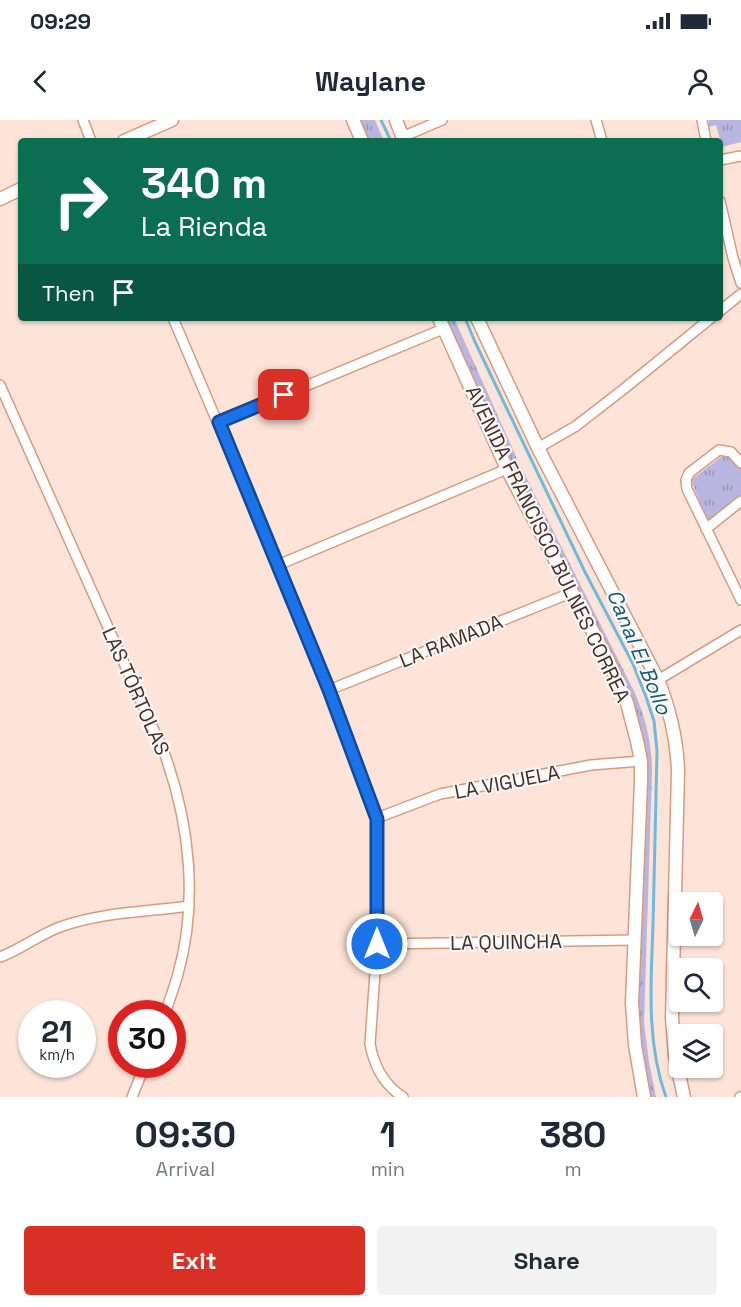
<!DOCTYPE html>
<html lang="en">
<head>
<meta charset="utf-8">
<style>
	:root { --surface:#fff; --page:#f2f2f3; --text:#1f2937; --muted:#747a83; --accent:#d93025 }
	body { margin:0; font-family:"Space Grotesk",sans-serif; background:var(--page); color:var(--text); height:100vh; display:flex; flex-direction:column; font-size:22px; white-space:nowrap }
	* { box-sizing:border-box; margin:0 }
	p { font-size:20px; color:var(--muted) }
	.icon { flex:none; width:33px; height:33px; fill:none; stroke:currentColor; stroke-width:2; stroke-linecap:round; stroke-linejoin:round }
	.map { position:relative; height:977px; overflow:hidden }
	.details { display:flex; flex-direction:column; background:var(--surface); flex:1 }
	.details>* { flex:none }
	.banner { position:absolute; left:18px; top:18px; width:705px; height:183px; border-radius:6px; box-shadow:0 2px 4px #0004; background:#0b6e4f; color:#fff; overflow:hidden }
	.needle { width:39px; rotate:5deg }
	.fabs { position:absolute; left:669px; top:772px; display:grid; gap:12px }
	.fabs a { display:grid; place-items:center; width:54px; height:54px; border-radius:6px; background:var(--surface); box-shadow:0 2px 4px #0004; font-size:30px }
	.speed { position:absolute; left:18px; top:880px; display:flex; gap:12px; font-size:30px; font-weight:700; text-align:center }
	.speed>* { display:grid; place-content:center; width:78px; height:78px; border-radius:50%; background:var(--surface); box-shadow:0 2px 4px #0004; line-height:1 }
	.speed small { font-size:15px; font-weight:400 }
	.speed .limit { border:9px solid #d22; background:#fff; color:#111 }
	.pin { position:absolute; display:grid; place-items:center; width:51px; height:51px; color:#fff; margin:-26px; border-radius:12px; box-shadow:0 3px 9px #0006 }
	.me { position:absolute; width:66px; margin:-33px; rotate:0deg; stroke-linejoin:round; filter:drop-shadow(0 0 4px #0008) }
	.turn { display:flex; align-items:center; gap:21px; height:126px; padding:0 24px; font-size:27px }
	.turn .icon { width:78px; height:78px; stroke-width:2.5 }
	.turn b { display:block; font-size:42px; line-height:51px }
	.then { display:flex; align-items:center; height:57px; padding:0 24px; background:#0003; gap:12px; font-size:22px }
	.eta { display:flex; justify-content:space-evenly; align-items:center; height:102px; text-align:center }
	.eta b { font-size:36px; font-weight:700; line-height:42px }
	.action { display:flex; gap:12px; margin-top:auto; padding:12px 24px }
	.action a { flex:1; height:69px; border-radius:6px; background:var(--accent); color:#fff; font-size:24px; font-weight:700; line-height:69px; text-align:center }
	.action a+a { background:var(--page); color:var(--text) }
	.status { display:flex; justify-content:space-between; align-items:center; height:42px; padding:0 30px; background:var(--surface); direction:ltr }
	.status svg { height:16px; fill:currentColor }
	header { display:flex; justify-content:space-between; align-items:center; height:78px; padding:0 24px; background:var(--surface); font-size:27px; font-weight:700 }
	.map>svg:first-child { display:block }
	.grass { fill:url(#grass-tufts) }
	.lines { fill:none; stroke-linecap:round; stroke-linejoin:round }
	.stream { stroke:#6abbdd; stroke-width:3 }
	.minor-casing { stroke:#d79b7e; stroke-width:12 }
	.tertiary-casing { stroke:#d79b7e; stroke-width:15 }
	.minor { stroke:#fff; stroke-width:9 }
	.tertiary { stroke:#fff; stroke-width:12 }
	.route-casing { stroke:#114b97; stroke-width:15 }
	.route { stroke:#1a73e8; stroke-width:10 }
	.labels { text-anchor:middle; stroke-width:4.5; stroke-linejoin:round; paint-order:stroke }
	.street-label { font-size:20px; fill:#462e22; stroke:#f8f8f8 }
	.water-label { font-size:21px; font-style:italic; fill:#195a71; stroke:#f8f8f8 }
</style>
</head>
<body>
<div class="status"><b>09:29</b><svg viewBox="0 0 49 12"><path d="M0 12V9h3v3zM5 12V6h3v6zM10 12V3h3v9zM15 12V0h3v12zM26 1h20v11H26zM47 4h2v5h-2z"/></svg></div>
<header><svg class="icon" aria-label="back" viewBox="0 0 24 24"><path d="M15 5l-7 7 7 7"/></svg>Waylane<svg class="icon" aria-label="person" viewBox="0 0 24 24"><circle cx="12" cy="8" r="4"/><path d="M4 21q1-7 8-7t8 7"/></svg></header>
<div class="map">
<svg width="741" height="977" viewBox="0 0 741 977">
	<defs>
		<pattern id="grass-tufts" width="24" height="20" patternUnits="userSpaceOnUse" patternTransform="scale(1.5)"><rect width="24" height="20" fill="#b8b6e0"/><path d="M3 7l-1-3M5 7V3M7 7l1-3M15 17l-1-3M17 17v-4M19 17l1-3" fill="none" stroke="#9794b5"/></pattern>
	</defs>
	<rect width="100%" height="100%" fill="#fee4d8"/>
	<!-- grass -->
	<g class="grass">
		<path d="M356,0H375L384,21H365Z"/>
		<path d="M709,0H741V22L722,27L716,5L709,7Z"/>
		<path d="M441,198H454L519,343L635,573C646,599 652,624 652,653L644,903L649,942L656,977H646L636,925L644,698L647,664L646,641L629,582L509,348Z"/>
		<path d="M721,337H736L741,347V376L709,405L691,360Z"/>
	</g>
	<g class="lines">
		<!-- stream -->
		<g class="stream">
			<path d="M381,0L391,21"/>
			<path d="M465,198L475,222L585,452L633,544L646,577L654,601L657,631C656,689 654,747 653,805C651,862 646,922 666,977"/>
		</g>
		<!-- minor casing -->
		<g class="minor-casing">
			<g id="minor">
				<path d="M83,0L91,21"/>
				<path d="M596,0L602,21"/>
				<path d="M702,0L706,21"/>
				<path d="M402,17L442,0"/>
				<path d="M720,40L741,36"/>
				<path d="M720,81L733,138L741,163"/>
				<path d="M720,191L741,174"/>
				<path d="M173,198L278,445L329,570L377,698V824L370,924C374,946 384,965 403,977"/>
				<path d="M0,265L165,635C190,705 198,782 178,854C174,868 169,881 165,894"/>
				<path d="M219,302L443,209"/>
				<path d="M538,328L576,306L625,268L711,198"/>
				<path d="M741,343L731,332L719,330L689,353L686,360L687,369L741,480"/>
				<path d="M706,409L741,381"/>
				<path d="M278,445L507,349"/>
				<path d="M658,560L741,510"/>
				<path d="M329,570L573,472"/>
				<path d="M377,698L440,674L591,645L641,641"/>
				<path d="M377,824L635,820"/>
				<path d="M0,837C22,829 41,813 63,806C103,792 147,792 189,786"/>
				<path d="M132,977L145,945"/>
				<path d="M740,977H741"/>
			</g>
		</g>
		<!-- tertiary casing -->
		<g class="tertiary-casing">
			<g id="tertiary">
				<path d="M353,0L362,21"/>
				<path d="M396,0L404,21"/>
				<path d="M124,21L172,0"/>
				<path d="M0,79L21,69"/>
				<path d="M439,198L507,349L609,542L627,583L637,621L641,641V662L632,883L635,925L644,977"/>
				<path d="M477,198L538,328L658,560C670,590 677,619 678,651L672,898L675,936L684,977"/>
			</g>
		</g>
		<!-- minor -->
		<use href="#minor" class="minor"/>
		<!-- tertiary -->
		<use href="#tertiary" class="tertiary"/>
	</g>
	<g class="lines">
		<!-- route casing -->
		<g class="route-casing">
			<path id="route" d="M284,275L219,302L329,570L377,699V824"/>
		</g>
		<!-- route -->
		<use href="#route" class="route"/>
	</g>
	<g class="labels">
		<!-- street labels -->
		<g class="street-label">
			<text transform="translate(548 424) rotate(64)" y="7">AVENIDA FRANCISCO BULNES CORREA</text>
			<text transform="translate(451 521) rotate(-22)" y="7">LA RAMADA</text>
			<text transform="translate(136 571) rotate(66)" y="7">LAS TÓRTOLAS</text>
			<text transform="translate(507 662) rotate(-11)" y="7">LA VIGUELA</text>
			<text transform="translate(506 822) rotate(-1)" y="7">LA QUINCHA</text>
		</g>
		<!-- water labels -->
		<g class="water-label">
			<text transform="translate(639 532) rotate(67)" y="7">Canal El Bollo</text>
		</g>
	</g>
</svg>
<div class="fabs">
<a><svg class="needle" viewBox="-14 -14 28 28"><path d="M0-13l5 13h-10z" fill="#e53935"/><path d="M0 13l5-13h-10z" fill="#747a83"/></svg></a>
<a><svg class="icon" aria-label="search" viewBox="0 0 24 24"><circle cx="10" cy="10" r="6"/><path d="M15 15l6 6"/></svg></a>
<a><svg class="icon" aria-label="layers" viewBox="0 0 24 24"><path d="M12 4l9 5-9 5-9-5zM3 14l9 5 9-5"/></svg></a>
</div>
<div class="speed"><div>21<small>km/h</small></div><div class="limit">30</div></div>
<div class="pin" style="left:284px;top:275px;background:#d93025"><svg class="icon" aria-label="arrive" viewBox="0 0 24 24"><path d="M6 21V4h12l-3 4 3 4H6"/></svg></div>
<svg class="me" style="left:377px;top:824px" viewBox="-20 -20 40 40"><circle r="17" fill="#1a73e8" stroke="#fff" stroke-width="3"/><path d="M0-11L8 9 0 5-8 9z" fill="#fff"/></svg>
<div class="banner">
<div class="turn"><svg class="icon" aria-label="right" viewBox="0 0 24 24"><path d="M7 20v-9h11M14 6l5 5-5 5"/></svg><div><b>340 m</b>La Rienda</div></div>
<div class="then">Then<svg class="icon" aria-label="arrive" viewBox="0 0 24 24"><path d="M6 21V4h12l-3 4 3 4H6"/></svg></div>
</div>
</div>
<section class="details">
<div class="eta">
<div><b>09:30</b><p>Arrival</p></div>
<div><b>1</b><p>min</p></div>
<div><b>380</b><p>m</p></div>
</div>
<div class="action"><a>Exit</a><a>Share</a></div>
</section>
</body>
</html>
